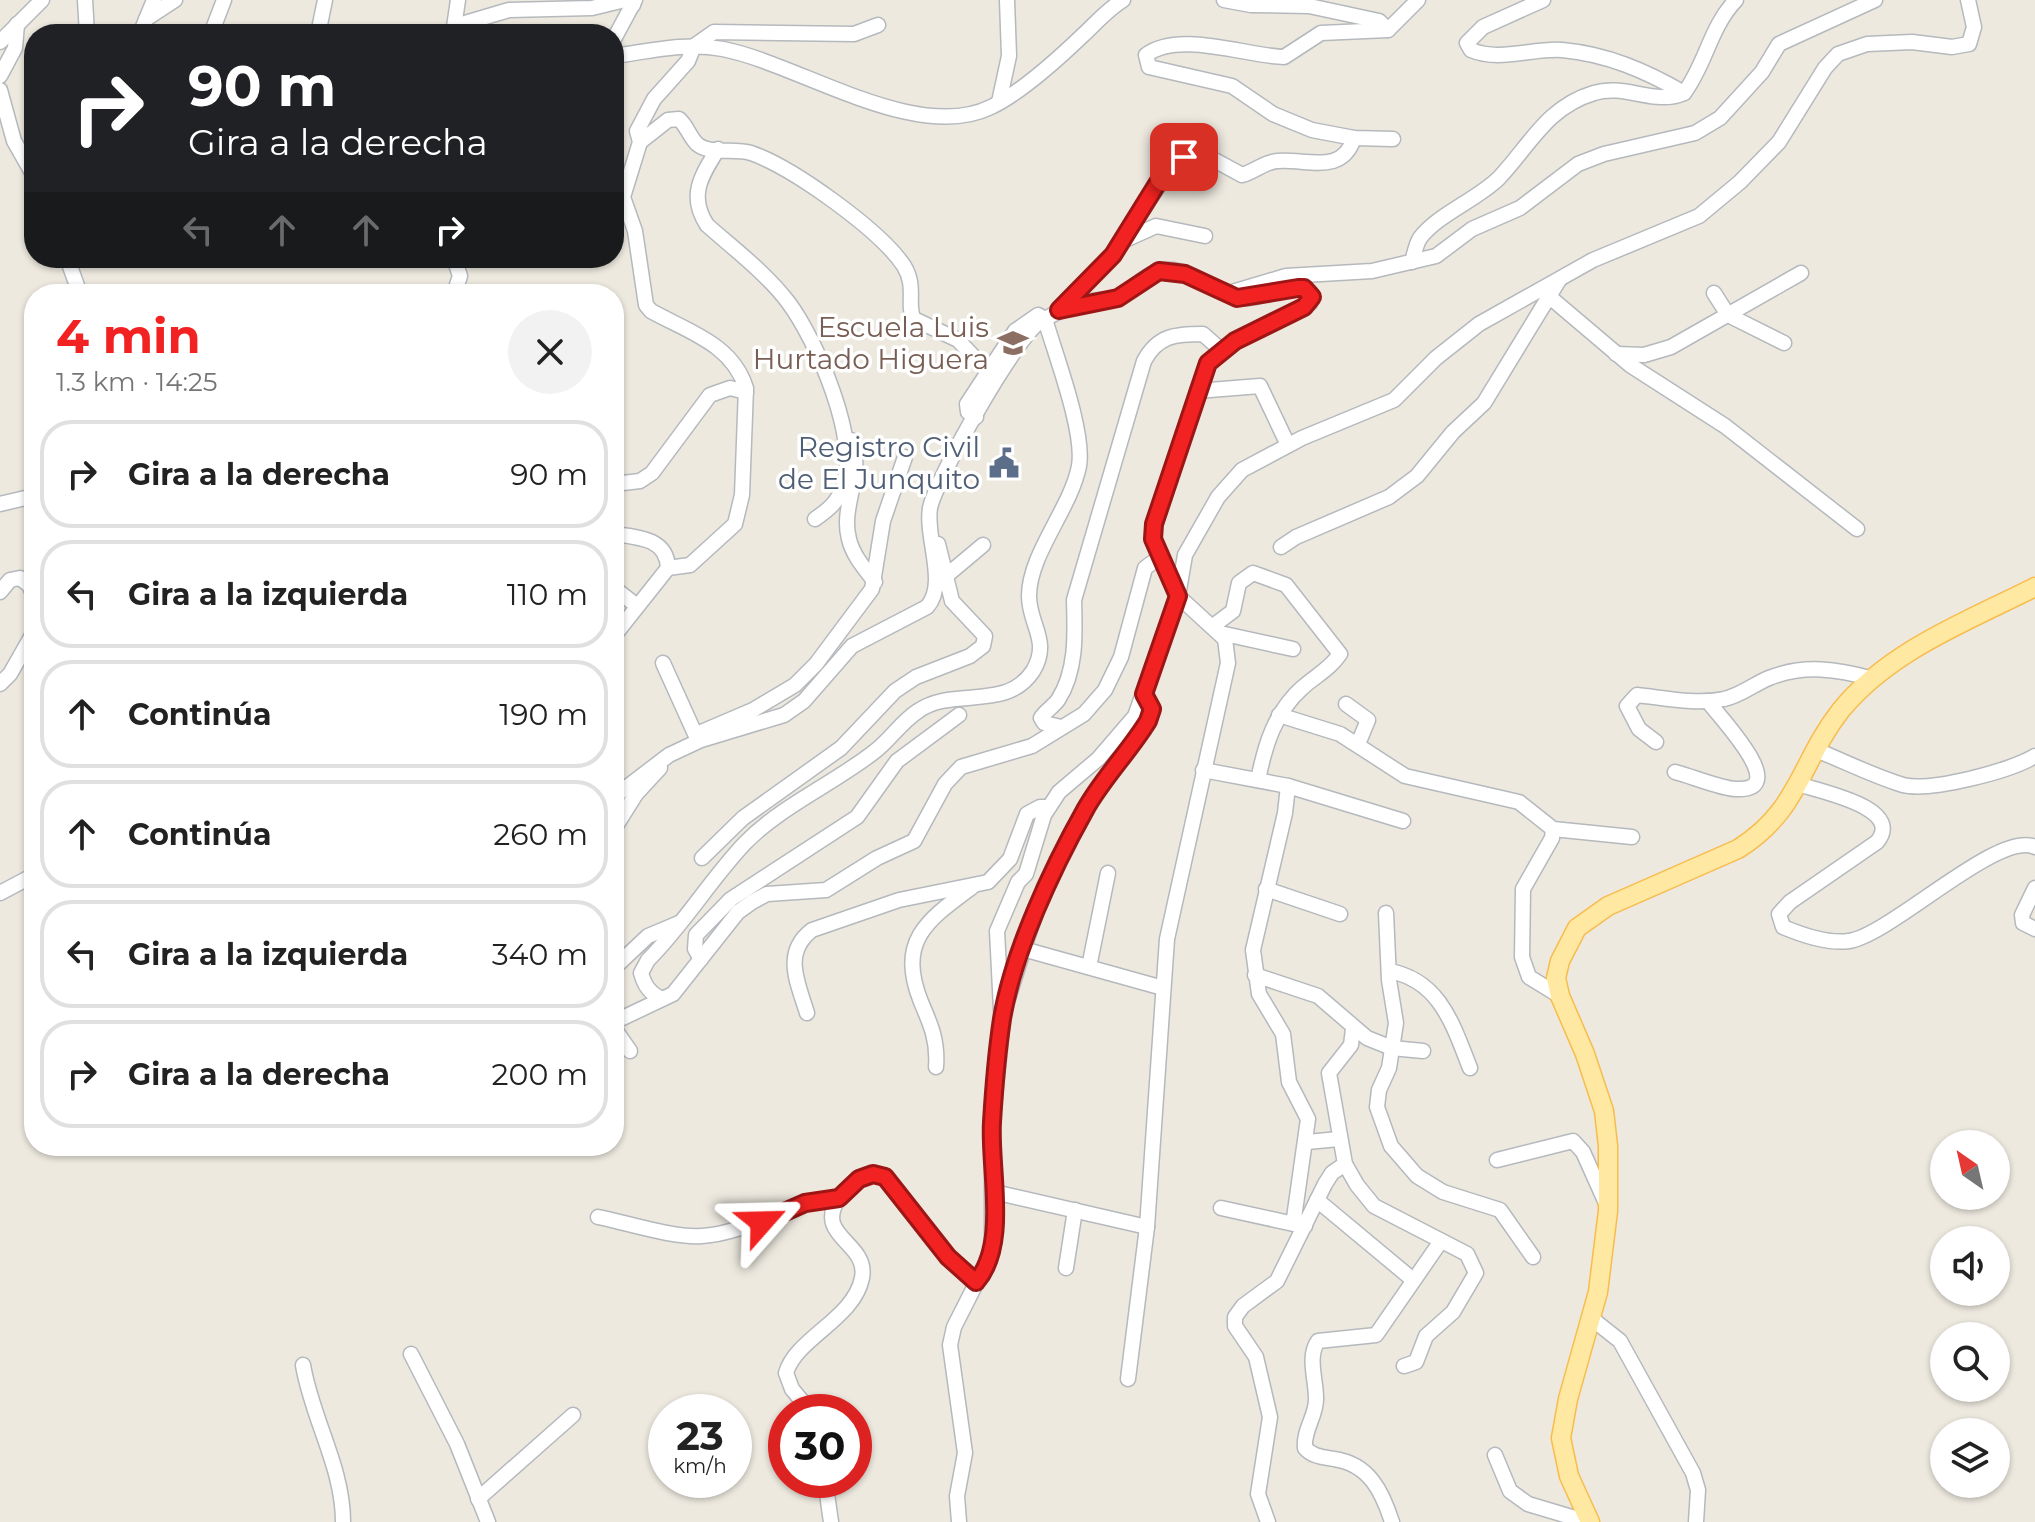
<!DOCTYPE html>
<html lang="es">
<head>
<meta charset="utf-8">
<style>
	:root { --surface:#fff; --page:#f2f2f2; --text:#222; --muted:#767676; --line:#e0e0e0; --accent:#f12221 }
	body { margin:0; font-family:Montserrat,sans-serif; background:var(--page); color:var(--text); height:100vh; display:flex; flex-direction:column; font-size:30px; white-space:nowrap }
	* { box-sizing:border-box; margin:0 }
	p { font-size:26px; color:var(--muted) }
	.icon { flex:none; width:44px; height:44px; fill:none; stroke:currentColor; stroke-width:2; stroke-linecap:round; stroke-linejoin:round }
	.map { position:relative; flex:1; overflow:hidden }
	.sheet { position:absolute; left:24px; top:284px; width:600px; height:872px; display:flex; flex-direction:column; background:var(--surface); border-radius:32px; box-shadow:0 2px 6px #0004 }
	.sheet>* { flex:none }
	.guide { position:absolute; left:24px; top:24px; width:600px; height:244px; border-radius:32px; box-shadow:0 2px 6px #0004; background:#202124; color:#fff; overflow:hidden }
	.needle { width:52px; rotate:326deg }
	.buttons { position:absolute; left:1930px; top:1130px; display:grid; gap:16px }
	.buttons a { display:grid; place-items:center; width:80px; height:80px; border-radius:50%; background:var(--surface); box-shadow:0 2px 6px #0004; font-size:40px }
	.speed { position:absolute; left:648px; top:1394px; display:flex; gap:16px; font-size:40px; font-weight:700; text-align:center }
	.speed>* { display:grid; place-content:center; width:104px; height:104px; border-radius:50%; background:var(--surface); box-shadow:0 2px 6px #0004; line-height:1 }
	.speed small { font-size:20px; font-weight:400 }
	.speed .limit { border:12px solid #d22; background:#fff; color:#111 }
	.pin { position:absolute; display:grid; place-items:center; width:68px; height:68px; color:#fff; margin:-34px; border-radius:16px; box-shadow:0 4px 12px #0006 }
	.me { position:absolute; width:88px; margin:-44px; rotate:65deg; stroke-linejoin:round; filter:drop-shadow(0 0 6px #0008) }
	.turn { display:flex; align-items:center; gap:28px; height:168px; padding:0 32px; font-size:36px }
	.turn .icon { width:104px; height:104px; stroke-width:2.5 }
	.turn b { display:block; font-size:56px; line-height:68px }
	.lanes { display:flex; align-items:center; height:76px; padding:0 32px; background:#0003; justify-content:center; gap:40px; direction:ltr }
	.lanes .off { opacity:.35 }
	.round { display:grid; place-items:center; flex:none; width:84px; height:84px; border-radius:42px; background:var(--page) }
	.overview { display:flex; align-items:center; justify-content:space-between; height:136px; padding:0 32px }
	h1 { font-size:48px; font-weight:700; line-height:60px; color:var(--accent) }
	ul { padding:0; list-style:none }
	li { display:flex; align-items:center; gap:24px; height:108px; margin:0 16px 12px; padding:0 16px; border:4px solid var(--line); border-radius:32px }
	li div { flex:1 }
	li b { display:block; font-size:30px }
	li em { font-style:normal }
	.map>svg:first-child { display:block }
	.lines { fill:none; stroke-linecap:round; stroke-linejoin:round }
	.minor-casing { stroke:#b5b9bd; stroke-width:17 }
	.major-casing { stroke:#f8bc4d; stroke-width:21 }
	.minor { stroke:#fff; stroke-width:14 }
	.major { stroke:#ffe9a2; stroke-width:18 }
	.route-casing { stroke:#9d1615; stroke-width:20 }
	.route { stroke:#f12221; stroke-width:14 }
	.labels { text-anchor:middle; stroke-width:7; stroke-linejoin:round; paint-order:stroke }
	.education-label { font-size:28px; fill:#785e54; stroke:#fff; text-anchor:end }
	.service-label { font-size:28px; fill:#4e5e75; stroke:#fff; text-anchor:end }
</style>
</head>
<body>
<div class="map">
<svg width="2035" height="1522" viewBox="0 0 2035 1522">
	<rect width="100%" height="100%" fill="#ede9df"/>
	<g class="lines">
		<!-- minor casing -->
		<g class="minor-casing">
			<g id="minor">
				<path d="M85,0L87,34"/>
				<path d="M1224,0L1251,5L1309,6L1379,21L1388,30"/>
				<path d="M1543,0L1483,27L1467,43L1471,50C1499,62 1532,48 1562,50C1607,54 1646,71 1684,93"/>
				<path d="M146,19L175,0"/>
				<path d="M455,26L509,10L592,8L625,0L633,5"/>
				<path d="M140,34L154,0"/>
				<path d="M211,34L224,0"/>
				<path d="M318,34L325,0"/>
				<path d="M453,34L458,0"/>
				<path d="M614,39L635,0"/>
				<path d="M0,42L42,0"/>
				<path d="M614,56C651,51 685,42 723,49C799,64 916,144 991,107C1020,93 1058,59 1082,36C1095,24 1108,9 1123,0"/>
				<path d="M0,76L15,48L17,24"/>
				<path d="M0,90L14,141L34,176"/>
				<path d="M999,102L1009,56L1007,0"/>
				<path d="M1393,139L1354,138L1312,130L1273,114L1232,86L1149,67L1146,55C1179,30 1246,56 1284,57L1321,33L1388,30L1418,0"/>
				<path d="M640,142L668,120L679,119C687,126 689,136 697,144C710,155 734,148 751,153C792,167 880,230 904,266C917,287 906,306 914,319L958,340L988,372"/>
				<path d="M718,149C701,176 688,196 707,225C734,249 766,273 788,302C816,339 861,442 843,487C838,502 828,510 815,519"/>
				<path d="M1127,239L1156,226L1205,236"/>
				<path d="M67,258L80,294"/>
				<path d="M1412,262C1414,255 1416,244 1420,238C1437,215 1478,199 1499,178C1530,145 1547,107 1594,93C1625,83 1655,106 1684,93C1706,64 1710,27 1736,0"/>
				<path d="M1229,293L1286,276L1372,271L1436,256L1472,229L1520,208L1578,164L1604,154L1695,133L1720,118L1762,72L1779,44L1875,0"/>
				<path d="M1545,293L1630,365L1725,426L1857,529"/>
				<path d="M1714,293L1728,315L1784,343"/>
				<path d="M454,294L460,276L454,258"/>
				<path d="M1062,307L1113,255L1172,165L1184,157L1207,156L1242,175C1254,172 1264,162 1277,161C1306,158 1342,176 1354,138"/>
				<path d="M1616,354L1644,355L1671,347L1801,273"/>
				<path d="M1197,391L1260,386L1288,445"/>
				<path d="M851,440C865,474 840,506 849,539C853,556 865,569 875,582"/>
				<path d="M614,484L640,481L652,473L710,395L730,388L746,392"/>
				<path d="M0,504L34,496"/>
				<path d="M614,534C637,537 667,538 668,568L614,636"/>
				<path d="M1281,547L1296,537L1389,497L1417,476L1453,432L1484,403L1559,280"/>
				<path d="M668,568L690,565L735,524L742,495L746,388C732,344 689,332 651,311L646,305L635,231L623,197L640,142L637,131L654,99L688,61L694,46L714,32L854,34L878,25"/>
				<path d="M946,576L983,545"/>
				<path d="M614,588L637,606"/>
				<path d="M0,592L10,580L20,578L29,585L34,596"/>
				<path d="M1213,626L1233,611L1239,583L1253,573L1286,585L1340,654C1329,670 1315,676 1302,688C1275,712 1265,745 1258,780"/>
				<path d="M1220,633L1293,649"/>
				<path d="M663,663L696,736"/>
				<path d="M0,684L10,674L34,632"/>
				<path d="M1346,704L1368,720L1358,744"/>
				<path d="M1279,715L1340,734L1405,776L1519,802L1553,829L1632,837"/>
				<path d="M1061,727L1044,723L1041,718C1045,711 1053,707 1058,700C1077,671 1075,633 1074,600L1144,361C1158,335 1176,334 1203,334L1221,350"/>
				<path d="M699,733L753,710L795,685L816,664L872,589L883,521L905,457"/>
				<path d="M1656,742L1639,729L1627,706L1637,695C1665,698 1696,705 1724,699C1740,696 1754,684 1769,678C1804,664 1838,669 1873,679"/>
				<path d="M1816,750C1844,761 1873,776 1903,785C1930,792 2011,771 2035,756"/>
				<path d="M1203,770L1288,786L1403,821"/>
				<path d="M1675,772C1691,776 1722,789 1736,789C1794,792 1716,714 1708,701"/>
				<path d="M1798,784C1822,792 1905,808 1877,842L1790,902L1779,914L1783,927C1802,935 1828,944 1849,941C1892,934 1998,830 2035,847"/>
				<path d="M1288,786L1285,813L1253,950L1259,994L1283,1034L1289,1082L1308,1119L1294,1218L1305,1226"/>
				<path d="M614,797L669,755L701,740L784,715L804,701L852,646L927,607C948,584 925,538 930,508C936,479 1016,336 1040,322C1056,312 1072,305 1090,301C1100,299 1111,301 1120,296C1137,286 1150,268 1173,270C1194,273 1214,288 1234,296C1259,306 1286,277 1310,292V303L1235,341L1208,363L1154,524L1153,539L1178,596L1135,716L1098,759L1059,792L1044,815L1026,874L1018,882L997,931L1002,1029L992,1125V1252L954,1327L950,1345L965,1453L957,1496L959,1522"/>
				<path d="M614,829L636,794L660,768"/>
				<path d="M1553,829L1552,838L1523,889L1522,957L1529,977L1560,996"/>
				<path d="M702,858L743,818L841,748L895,691L916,677L970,656L983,646L985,636L952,601L938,544"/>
				<path d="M2035,888L2022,915L2023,923L2035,929"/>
				<path d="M1266,889L1340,914"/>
				<path d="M0,893L34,875"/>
				<path d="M1386,913L1389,980L1396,1023L1389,1068L1379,1090L1377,1107L1391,1146L1417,1176L1443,1192L1500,1210L1533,1257"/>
				<path d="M1023,949L1163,988"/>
				<path d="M701,959L695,949L696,935L731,899L857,817L897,761L959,715"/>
				<path d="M1089,967L1108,873"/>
				<path d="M614,968L648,936L679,923"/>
				<path d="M1389,971C1440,980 1453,1025 1470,1068"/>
				<path d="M1255,975L1318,996L1367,1038L1392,1048L1423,1051"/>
				<path d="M662,999C650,993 645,987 641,973L648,960C684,924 710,880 745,843C781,806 833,784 874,752C890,740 901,722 918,711C954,686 1006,712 1033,671C1051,641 1029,625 1029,596C1029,554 1071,508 1079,466C1085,432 1055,354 1045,319L1038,315L1015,331L967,404L968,412L976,417"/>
				<path d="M1005,1009C1026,940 1047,868 1087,807C1106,778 1129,751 1148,721L1152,709L1144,694"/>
				<path d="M807,1013C798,983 782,953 812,930L899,900L988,882L1010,859L1027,814L1040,807H1049"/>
				<path d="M614,1022L673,994L738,912L752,902L767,894L826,890L877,858L914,841L945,784L961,767L1032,746L1084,714L1105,690L1121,657L1145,568L1160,557"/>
				<path d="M614,1028L630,1051"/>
				<path d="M1353,1029L1351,1045L1329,1073L1345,1164L1357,1185L1374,1206L1467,1254L1476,1273L1453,1312L1426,1336L1416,1362L1404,1366"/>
				<path d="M936,1067C938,1041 931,1025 921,1002C897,941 926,921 972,887"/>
				<path d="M1307,1142L1339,1139"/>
				<path d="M1497,1160L1573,1141L1583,1152L1605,1201"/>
				<path d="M994,1192L1147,1227"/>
				<path d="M1317,1200L1412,1279"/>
				<path d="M1221,1208L1303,1226"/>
				<path d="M598,1217C628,1223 673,1238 702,1236C751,1233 791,1199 839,1198"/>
				<path d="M1066,1268L1075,1210"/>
				<path d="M1591,1318L1620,1341L1693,1473L1698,1490L1696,1522"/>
				<path d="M411,1354L457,1444L488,1522"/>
				<path d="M303,1365C312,1419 343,1467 343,1522"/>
				<path d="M1128,1379L1147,1227L1167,939L1228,663L1225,639L1178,596L1185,555L1218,497L1242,470L1302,438L1394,400L1436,358L1479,324L1593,260L1699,216L1740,182L1779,142L1825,68L1838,54L1867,44L1912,42L1952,47L1969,44L1974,27L1968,0"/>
				<path d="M811,1412L792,1389L786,1373C796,1338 854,1319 862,1278C869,1242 813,1237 839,1198C848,1185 859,1179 873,1174L885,1177L948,1257L976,1282"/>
				<path d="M1495,1455L1510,1491L1528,1504L1588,1522"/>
				<path d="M825,1480L831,1522"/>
				<path d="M478,1499L573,1415"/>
				<path d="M1268,1522L1258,1494L1270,1417L1256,1357L1235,1326V1317L1243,1306L1277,1281L1325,1184L1332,1173L1345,1164"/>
				<path d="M1392,1522C1382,1491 1369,1464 1334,1459C1323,1457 1313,1457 1305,1448C1303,1430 1317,1415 1316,1398C1316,1379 1307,1357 1318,1341L1376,1335L1441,1241"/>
			</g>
		</g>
		<!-- major casing -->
		<g class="major-casing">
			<path id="major" d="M1590,1522L1569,1476L1561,1438L1568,1399L1598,1292L1608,1211V1146L1604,1111L1585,1054L1560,996L1556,978L1560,961L1577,928L1608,906L1738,849C1800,810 1800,762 1841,710C1890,650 1968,621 2035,587"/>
		</g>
		<!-- minor -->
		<use href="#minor" class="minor"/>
		<!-- major -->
		<use href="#major" class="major"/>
	</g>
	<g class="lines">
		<!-- route casing -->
		<g class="route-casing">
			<path id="route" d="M762,1222L805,1203L839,1198L859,1179L873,1174L885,1177L948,1257L976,1282C1009,1244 989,1169 992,1122C994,1089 997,1052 1002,1019C1013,952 1052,869 1085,810C1102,779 1129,752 1148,721L1152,709L1144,694L1178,596L1153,539L1154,524L1208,363L1235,341L1304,307L1312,297L1304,288H1298L1237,298L1185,274L1159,271L1118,298L1059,310L1113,255L1162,176L1184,157"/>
		</g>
		<!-- route -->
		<use href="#route" class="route"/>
	</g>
	<!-- icons -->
	<defs>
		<g id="school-bare" transform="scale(2.4)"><path d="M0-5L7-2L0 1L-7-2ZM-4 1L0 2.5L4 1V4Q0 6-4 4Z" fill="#8d6e63" stroke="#fff" stroke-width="2.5" paint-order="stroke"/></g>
		<g id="civic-bare" transform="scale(2.4)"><path d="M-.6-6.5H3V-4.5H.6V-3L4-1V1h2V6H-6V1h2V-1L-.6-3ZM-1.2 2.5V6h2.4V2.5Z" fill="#5c6f8a" stroke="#fff" stroke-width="2.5" paint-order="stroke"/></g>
	</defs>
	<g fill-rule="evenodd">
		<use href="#school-bare" x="1013" y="343"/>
		<use href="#civic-bare" x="1004" y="463"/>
	</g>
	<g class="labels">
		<!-- education labels -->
		<g class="education-label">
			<text x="989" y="337">Escuela Luis<tspan x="989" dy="32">Hurtado Higuera</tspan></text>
		</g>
		<!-- service labels -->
		<g class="service-label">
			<text x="980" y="457">Registro Civil<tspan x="980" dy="32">de El Junquito</tspan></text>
		</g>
	</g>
</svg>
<div class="buttons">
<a><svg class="needle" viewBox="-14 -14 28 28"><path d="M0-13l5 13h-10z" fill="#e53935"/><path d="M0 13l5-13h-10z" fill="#767676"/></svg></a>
<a><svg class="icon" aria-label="sound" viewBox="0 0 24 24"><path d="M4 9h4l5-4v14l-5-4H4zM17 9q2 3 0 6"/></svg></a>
<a><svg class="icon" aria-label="search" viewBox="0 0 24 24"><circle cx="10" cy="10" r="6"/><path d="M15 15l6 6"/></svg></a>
<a><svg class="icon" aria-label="layers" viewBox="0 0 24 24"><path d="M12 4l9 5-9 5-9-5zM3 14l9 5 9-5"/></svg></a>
</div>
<div class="speed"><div>23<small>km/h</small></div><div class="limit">30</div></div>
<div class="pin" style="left:1184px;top:157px;background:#d93025"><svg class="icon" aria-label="arrive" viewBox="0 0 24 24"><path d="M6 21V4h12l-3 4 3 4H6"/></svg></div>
<svg class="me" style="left:762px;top:1222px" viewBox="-20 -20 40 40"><path d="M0-17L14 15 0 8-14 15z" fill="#f12221" stroke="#fff" stroke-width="4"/></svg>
<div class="guide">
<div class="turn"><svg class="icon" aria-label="right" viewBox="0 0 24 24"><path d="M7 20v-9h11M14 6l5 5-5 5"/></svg><div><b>90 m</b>Gira a la derecha</div></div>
<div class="lanes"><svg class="icon off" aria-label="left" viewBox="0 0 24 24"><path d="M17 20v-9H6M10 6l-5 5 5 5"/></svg><svg class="icon off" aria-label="ahead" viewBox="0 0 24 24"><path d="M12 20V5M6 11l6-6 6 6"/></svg><svg class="icon off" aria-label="ahead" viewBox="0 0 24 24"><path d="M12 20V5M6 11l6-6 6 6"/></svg><svg class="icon" aria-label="right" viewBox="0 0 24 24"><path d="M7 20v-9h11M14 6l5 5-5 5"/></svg></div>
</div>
<section class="sheet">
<div class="overview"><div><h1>4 min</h1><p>1.3 km · 14:25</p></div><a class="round"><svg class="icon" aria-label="close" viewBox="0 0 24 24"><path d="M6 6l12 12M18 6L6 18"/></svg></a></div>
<ul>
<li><svg class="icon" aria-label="right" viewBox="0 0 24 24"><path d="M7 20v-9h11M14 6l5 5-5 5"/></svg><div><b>Gira a la derecha</b></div><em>90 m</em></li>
<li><svg class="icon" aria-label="left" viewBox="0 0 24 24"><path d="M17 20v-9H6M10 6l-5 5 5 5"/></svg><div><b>Gira a la izquierda</b></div><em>110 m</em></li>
<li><svg class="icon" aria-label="ahead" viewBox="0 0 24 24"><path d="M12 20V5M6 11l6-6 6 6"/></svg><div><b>Continúa</b></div><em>190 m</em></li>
<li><svg class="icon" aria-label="ahead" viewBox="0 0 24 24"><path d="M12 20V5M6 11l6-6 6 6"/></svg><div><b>Continúa</b></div><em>260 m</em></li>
<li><svg class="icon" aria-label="left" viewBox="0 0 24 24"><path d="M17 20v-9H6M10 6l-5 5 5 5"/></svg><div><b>Gira a la izquierda</b></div><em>340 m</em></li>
<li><svg class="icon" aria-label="right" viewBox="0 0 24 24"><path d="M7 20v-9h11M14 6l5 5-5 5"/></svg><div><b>Gira a la derecha</b></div><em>200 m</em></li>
</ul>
</section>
</div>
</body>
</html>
